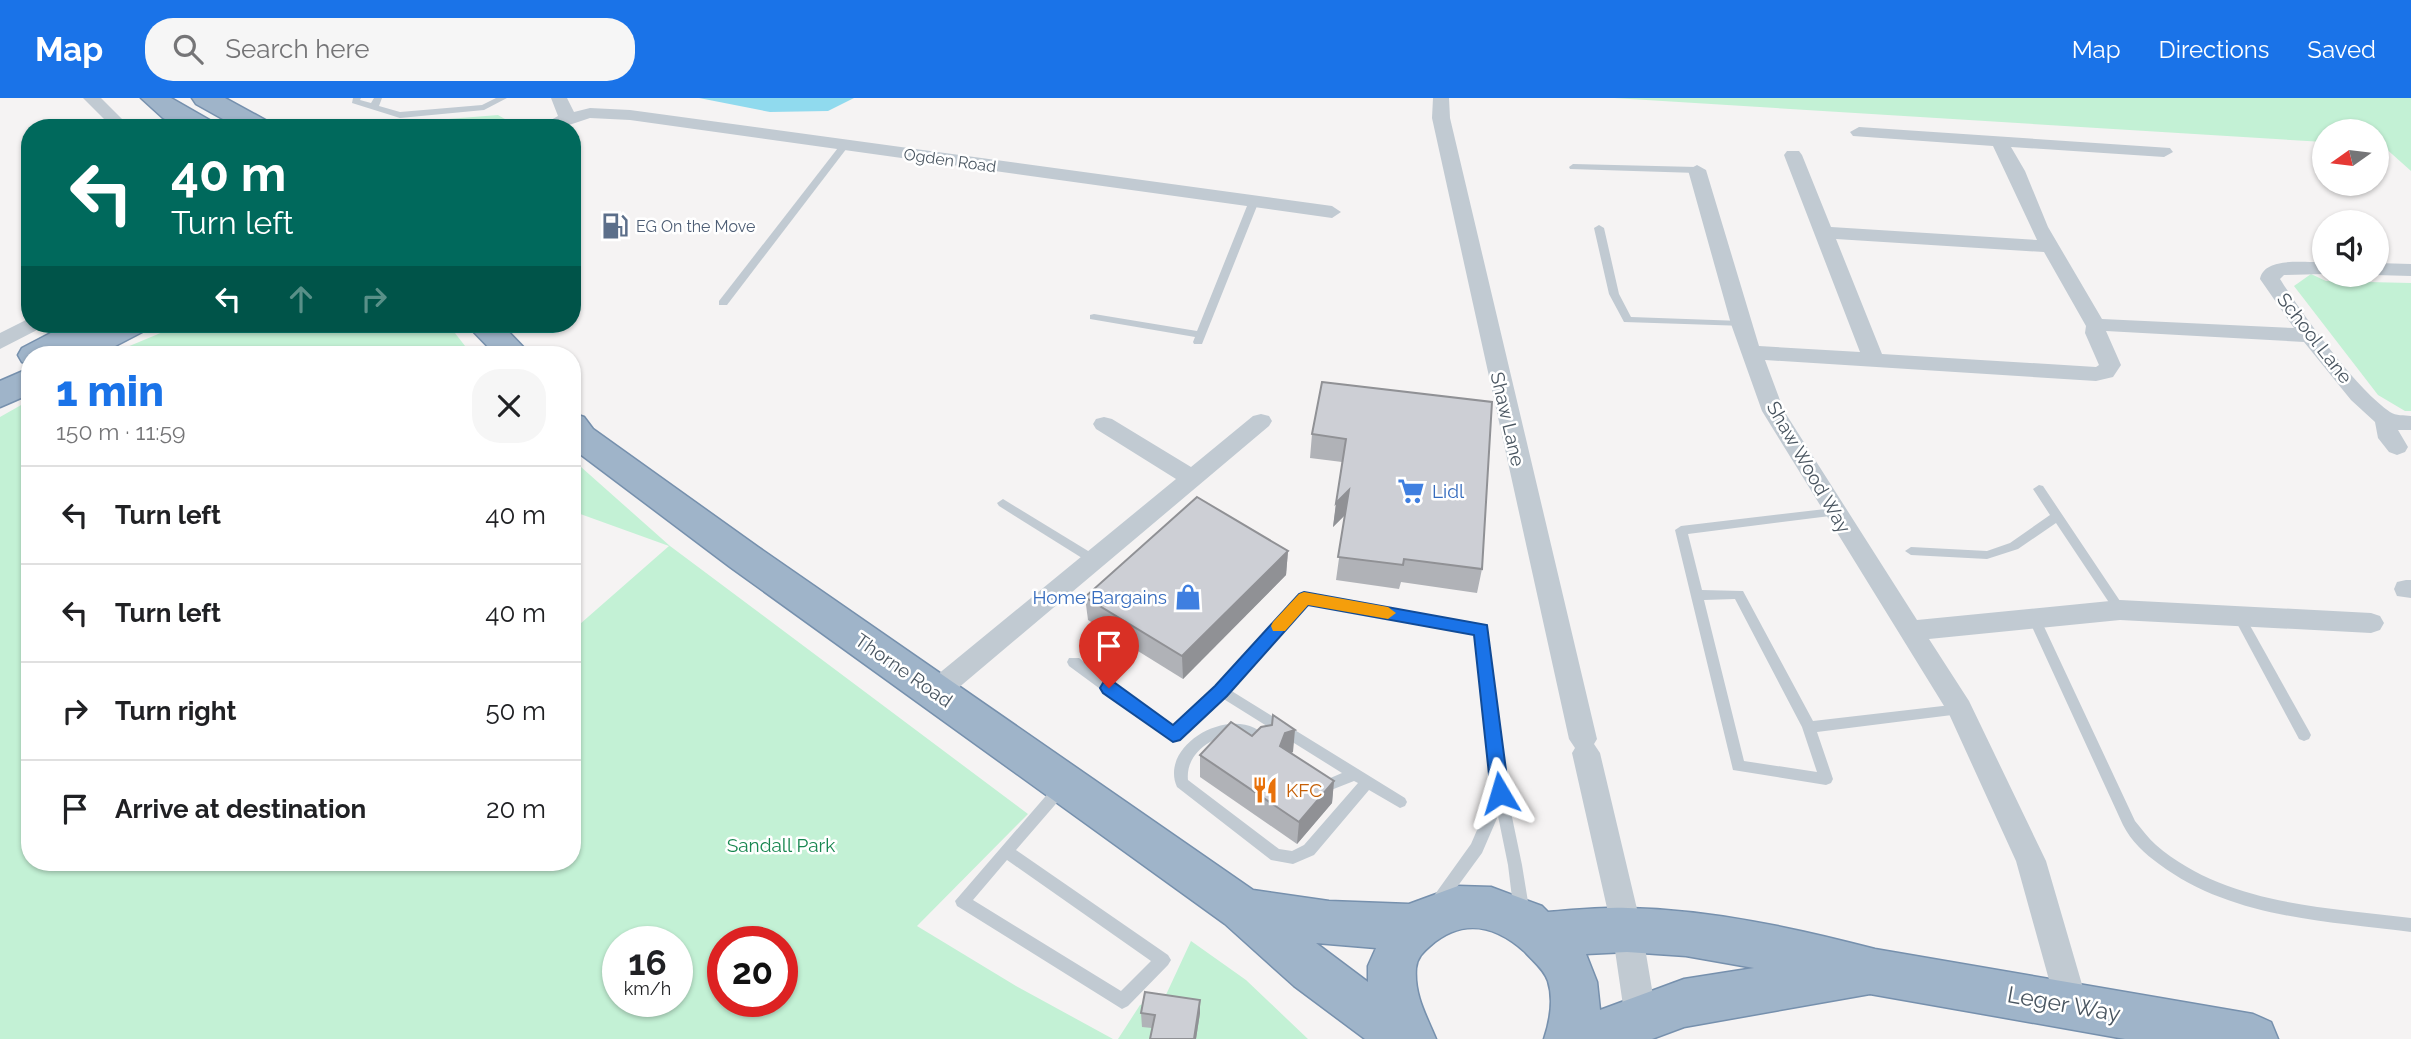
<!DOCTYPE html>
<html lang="en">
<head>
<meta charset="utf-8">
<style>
	:root { --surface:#fff; --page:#f6f6f6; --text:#202124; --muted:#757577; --line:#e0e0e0; --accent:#1a73e8 }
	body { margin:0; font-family:Raleway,sans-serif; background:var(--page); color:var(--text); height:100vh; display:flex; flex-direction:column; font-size:26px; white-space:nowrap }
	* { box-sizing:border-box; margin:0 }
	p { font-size:23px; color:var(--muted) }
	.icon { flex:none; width:38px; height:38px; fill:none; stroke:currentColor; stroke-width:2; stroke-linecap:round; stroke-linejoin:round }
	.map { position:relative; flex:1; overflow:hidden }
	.panel { position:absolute; left:21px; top:248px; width:560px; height:525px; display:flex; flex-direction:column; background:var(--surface); border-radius:28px; box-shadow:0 2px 5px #0004 }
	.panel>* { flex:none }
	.banner { position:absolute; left:21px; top:21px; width:560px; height:214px; border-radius:28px; box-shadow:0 2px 5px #0004; background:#00695c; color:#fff; overflow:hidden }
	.needle { width:46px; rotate:256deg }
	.buttons { position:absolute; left:2312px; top:21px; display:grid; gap:14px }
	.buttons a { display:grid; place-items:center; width:77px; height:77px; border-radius:50%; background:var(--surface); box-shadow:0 2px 5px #0004; font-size:35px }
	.speed { position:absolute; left:602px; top:828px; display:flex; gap:14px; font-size:35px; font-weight:700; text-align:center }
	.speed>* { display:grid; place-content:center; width:91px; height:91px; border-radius:50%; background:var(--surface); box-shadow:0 2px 5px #0004; line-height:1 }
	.speed small { font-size:18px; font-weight:400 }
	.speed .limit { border:10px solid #d22; background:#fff; color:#111 }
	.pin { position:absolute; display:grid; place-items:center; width:60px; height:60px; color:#fff; margin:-72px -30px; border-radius:50% 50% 50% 0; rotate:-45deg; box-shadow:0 0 7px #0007 }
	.pin .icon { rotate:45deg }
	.me { position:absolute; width:77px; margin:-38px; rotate:353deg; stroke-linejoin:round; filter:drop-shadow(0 0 5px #0008) }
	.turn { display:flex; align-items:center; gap:24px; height:147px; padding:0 35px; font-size:32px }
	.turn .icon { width:91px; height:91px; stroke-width:2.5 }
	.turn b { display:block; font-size:49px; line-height:60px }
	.lanes { display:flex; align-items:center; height:66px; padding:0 35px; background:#0003; justify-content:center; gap:35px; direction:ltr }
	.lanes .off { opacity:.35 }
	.round { display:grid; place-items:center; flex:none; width:74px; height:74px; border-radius:28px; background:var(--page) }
	.head { display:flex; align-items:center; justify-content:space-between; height:119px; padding:0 35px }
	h1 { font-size:42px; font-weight:800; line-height:52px; color:var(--accent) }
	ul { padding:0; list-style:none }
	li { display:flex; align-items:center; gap:21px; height:98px; padding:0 35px; border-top:2px solid var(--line) }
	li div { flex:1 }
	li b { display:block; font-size:26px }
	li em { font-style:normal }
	header { display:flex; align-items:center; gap:42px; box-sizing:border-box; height:98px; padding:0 35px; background:var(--accent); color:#fff }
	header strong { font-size:33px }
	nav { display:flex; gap:38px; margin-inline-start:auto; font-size:24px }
	.search { width:490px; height:63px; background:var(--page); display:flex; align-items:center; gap:18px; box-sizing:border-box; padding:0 24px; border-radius:28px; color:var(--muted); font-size:26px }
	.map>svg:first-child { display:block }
	.green { fill:#c3f1d5; fill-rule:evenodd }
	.water { fill:#90daee }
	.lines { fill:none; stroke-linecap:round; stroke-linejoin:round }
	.trunk-casing { stroke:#7690ad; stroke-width:3 }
	.service { fill:#c1cad2; fill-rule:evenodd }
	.minor { fill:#c1cad2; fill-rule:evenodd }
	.trunk { fill:#9fb4c9; fill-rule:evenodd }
	.wall { fill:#b0b2b7 }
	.shaded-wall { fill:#909195 }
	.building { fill:#cdcfd5; stroke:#909195; stroke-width:2 }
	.route { fill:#1a73e8; stroke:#114b97; stroke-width:2 }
	.slow { fill:#f59e0b }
	.labels { text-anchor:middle; stroke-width:5; stroke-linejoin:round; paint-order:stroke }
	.far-street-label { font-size:16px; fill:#4a5661; stroke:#fff }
	.far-service-label { font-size:16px; fill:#4e5e75; stroke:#fff; text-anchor:start }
	.street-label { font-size:19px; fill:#4a5661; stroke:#fff }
	.shop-label { font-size:19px; fill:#366cbe; stroke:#fff; text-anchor:start }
	.food-label { font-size:19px; fill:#c56008; stroke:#fff; text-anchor:start }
	.park-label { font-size:19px; fill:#17864f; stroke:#fff }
	.near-street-label { font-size:23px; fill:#4a5661; stroke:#fff }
</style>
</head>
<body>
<header>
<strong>Map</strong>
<div class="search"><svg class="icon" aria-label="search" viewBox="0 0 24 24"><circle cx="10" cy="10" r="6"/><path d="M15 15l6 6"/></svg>Search here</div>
<nav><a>Map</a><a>Directions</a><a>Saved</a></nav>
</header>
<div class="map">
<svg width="2411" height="941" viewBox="0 0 2411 941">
	<rect width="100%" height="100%" fill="#f5f3f3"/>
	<!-- green -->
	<g class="green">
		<path d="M1614,0H2411V73L2383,48L2377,47L2376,33H2324V44Z"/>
		<path d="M498,17L515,27L510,30H336Z"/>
		<path d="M2311,176L2326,183L2411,185V313H2405L2378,297L2294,188Z"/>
		<path d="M182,226H448L472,257H108Z"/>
		<path d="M30,302V765H572V533L669,448L572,413V361L670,448L1028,716L917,828L1016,888L1113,941H0V319ZM618,844H677V903H618ZM723,844H782V903H723Z"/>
		<path d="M1191,843L1246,882L1308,941H1118L1140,907L1164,901Z"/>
	</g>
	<!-- water -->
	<path class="water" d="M699,0H854L828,13L770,14Z"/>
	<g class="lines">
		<!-- trunk casing -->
		<g class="trunk-casing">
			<g id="trunk">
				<path d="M141,0H171L213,24L216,30H182L163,20Z"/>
				<path d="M192,0H225L269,24L272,30H239L196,6Z"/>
				<path d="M68,226H149L144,233L98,257H30V266L22,264L18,257L22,250Z"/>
				<path d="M466,226H501L531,257H496Z"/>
				<path d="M30,270V296L0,309V283Z"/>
				<path d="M572,315L584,319L593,331L758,449L1253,792L1329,803L1409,806L1458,788L1491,789L1542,808L1548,814C1574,812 1601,809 1628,810C1711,812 1795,830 1875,851L2253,916L2271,924L2278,941H2125L1870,896L1684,929L1652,941H1544C1550,923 1554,902 1548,883C1544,871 1533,863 1525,854C1495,827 1462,820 1430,848C1423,854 1417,860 1416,870C1414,897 1426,917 1436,941H1365L1294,888L1225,826L730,469L572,350ZM1316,845L1376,850L1368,868V884ZM1627,854L1686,858L1754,870L1684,881L1600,912L1597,884L1586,856Z"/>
			</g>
		</g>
		<!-- service -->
		<g class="service">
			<path d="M353,0H361L360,2L371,5L374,0H382L379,8L400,14L482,7L496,0H507L484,12L400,20L352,5Z"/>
			<path d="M844,45L847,46V50L727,207H719V203L841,46Z"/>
			<path d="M1573,66L1697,69L1701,72L1697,75L1570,71L1569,69Z"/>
			<path d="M1254,100L1259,103L1202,246H1194L1193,244L1195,239L1090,221V217L1094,216L1197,233L1249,103Z"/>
			<path d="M1599,127L1604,130L1619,196L1631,219L1741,223L1745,224V228L1624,224L1609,196L1594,130Z"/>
			<path d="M2039,387L2043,388L2124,509L2126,512L2124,515H2116L2056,425L2018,451L1987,461L1911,457L1905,453L1911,449L1987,453L2010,445L2050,417L2033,391Z"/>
			<path d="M1003,401L1098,459L1100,462L1098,465H1090L999,408L997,405Z"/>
			<path d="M1834,410L1840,414L1838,417L1688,436L1702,492L1743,493L1813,623L1960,606L1965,607L1967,611L1965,615L1960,616L1817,634L1833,681L1831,685L1826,687L1733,672L1675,432L1681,428ZM1735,501L1802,629L1817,674L1744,663L1704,502Z"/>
			<path d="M1304,495L1486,529L1507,695L1522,767L1530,816L1527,821L1522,823L1517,821L1514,816L1508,767L1498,718L1482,755L1441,811L1436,813L1431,811L1428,806L1471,746L1493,695L1475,536L1307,505L1230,592L1405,700L1407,704L1405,708L1400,710L1369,692L1314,757L1293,766L1271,762L1177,689C1157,644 1242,600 1270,644L1268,648L1263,650L1239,636C1214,636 1185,655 1188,682L1279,751L1292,753L1304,747L1358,685L1354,683L1326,694L1315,687L1313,683L1315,679L1320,677L1328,681L1342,675L1222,600L1178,641L1173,643L1168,641L1069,568L1067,564L1069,560H1079L1172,629L1216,589L1300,497Z"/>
			<path d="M2239,513L2243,515L2309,633L2311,637L2309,641L2304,643L2299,641L2233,518L2235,515Z"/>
			<path d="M2034,515L2038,517L2040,520L2135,723C2142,731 2148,740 2156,747C2226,807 2324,809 2411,820V834C2325,823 2231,820 2159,766C2145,756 2131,743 2123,727L2028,520L2030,517Z"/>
			<path d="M1062,683L1067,685L1069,689L1067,693L1016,752L1168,857L1171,862L1168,867L1128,908L1122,911L957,808L955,803L1057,685ZM1007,762L1151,863L1121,893L973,802Z"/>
		</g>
		<!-- minor -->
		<g class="minor">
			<path d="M83,0H101L131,30H113Z"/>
			<path d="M551,0H567L574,14L590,10L630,12L1332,108L1341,114L1332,120L630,22L590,20L560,30H537L558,18Z"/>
			<path d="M1433,0H1449L1450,20L1597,641L1594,646L1600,655L1642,832L1657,921L1652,932L1641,936L1630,932L1625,921L1612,832L1572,655L1575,650L1569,641L1432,20Z"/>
			<path d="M1859,29L2170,50L2173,54L2164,59L2011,49L2025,73L2048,129L2102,221L2294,230L2260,181C2264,158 2306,165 2324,164V176L2284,177L2280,181C2302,216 2356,291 2390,314C2396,318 2404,317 2411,318V332H2398L2408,349L2405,354L2397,357L2389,354L2378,340L2375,324L2351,302L2304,244L2106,233L2121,267L2113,279L2096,283L1765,262L1784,313L1917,522L2120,502L2371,515L2380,518L2384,525L2380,532L2371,535L2120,522L1929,541L1969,603L2046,763L2088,907L2083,918L2072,922L2061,918L2056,907L2016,763L1949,616L1762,313L1731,226L1688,72L1697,67L1706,72L1759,248L1860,254L1784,57L1787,53H1799L1802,57L1831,129L2037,142L1993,48L1853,38L1850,34ZM1836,141L2044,154L2086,228L2085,235L2099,267L2096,269L1882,256Z"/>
			<path d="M2376,165L2411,166V178L2375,177Z"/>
			<path d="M30,220V226H42L39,231L0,251V235Z"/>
			<path d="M1261,316L1269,318L1272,323L1269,328L944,602L935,605L926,602L922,594L926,586L1176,381L1096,331L1093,326L1096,321L1104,319L1112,321L1191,369L1253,318Z"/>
			<path d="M2406,482H2411V500L2397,498L2394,491L2397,484Z"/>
		</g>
		<!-- trunk -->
		<use href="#trunk" class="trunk"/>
	</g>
	<!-- wall -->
	<g class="wall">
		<path d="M1322,284L1482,471L1477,495L1401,484L1399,491L1336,482L1345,417L1333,429L1342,364L1310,360L1312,336Z"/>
		<path d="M1288,453L1286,477L1183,581L1088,522L1085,499Z"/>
		<path d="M1252,638L1293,654L1291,655L1334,683L1332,705L1297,746L1200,679V657Z"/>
		<path d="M1141,915H1200L1196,941H1150L1152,930L1142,929Z"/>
	</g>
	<!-- shaded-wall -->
	<g class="shaded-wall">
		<path d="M1349,392L1346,416L1333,429L1336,405Z"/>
		<path d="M1288,453L1286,477L1183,581L1182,558Z"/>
		<path d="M1295,632L1293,654L1284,658L1280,648L1285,635Z"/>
		<path d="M1334,683L1332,705L1297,746L1299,724Z"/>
		<path d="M1200,902V915L1196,941H1194Z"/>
	</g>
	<!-- building -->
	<g class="building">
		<path d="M1322,284L1492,304L1482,471L1404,461L1403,467L1338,459L1349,392L1336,405L1346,341L1312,336Z"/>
		<path d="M1197,399L1288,453L1182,558L1085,499Z"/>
		<path d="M1273,617L1295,632L1285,635L1280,648L1334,683L1299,724L1200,657L1231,624L1252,638L1261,629L1272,627Z"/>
		<path d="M1145,894L1200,902L1194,941H1150L1155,917L1141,915Z"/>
	</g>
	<!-- route -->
	<path class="route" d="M1304,494L1487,527L1509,695L1507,700L1500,702L1494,700L1491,695L1474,537L1308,507L1227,598L1180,642L1173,644L1103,595L1100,590L1103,585H1115L1173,627L1215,588L1299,496Z"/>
	<!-- slow -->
	<path class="slow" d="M1304,494L1388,509L1396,515L1388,521L1308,507L1285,533H1273L1271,528L1273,524L1299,496Z"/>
	<!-- icons -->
	<defs>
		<g id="fuel-bare" transform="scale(2.1)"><path d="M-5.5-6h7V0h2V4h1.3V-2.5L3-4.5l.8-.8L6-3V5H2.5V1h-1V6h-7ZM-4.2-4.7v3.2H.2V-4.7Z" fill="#5c6f8a" stroke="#fff" stroke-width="2.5" paint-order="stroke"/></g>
		<g id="supermarket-bare" transform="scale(2.1)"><path d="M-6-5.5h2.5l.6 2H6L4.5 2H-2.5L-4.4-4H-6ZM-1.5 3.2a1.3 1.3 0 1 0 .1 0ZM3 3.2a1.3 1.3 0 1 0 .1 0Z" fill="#3f7fe0" stroke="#fff" stroke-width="2.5" paint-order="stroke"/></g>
		<g id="shop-bare" transform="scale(2.1)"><path d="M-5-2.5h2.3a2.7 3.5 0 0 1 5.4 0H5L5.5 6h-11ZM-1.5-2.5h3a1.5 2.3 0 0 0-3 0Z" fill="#3f7fe0" stroke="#fff" stroke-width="2.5" paint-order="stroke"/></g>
		<g id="restaurant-bare" transform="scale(2.1)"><path d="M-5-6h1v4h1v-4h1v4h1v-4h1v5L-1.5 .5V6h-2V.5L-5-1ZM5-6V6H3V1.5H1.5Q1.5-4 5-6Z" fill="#e8710a" stroke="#fff" stroke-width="2.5" paint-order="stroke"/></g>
	</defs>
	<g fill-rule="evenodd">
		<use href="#fuel-bare" x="615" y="128"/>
		<use href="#supermarket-bare" x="1411" y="393"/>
		<use href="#shop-bare" x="1188" y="499"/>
		<use href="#restaurant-bare" x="1265" y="692"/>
	</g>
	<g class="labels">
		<!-- far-street labels -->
		<g class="far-street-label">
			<text transform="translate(950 62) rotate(8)" y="6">Ogden Road</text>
		</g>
		<!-- far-service labels -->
		<g class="far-service-label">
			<text x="636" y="134">EG On the Move</text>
		</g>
		<!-- street labels -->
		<g class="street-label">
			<text transform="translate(2315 240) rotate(52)" y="7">School Lane</text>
			<text transform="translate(1508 321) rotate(77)" y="7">Shaw Lane</text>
			<text transform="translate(1809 369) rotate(60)" y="7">Shaw Wood Way</text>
			<text transform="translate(904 572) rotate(35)" y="7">Thorne Road</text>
		</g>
		<!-- shop labels -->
		<g class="shop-label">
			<text x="1432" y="400">Lidl</text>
			<text x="1167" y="506" text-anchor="end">Home Bargains</text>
		</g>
		<!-- food labels -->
		<g class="food-label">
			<text x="1286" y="699">KFC</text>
		</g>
		<!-- park labels -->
		<g class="park-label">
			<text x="781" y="754">Sandall Park</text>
		</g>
		<!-- near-street labels -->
		<g class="near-street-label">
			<text transform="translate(2064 906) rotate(10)" y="8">Leger Way</text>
		</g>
	</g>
</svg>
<div class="buttons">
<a><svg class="needle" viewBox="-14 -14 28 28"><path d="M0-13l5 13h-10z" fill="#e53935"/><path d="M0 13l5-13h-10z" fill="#757577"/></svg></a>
<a><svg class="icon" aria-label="sound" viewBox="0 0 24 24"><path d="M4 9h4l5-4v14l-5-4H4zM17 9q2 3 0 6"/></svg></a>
</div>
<div class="speed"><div>16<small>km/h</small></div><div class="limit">20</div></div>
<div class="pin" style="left:1109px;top:590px;background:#d93025"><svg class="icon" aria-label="arrive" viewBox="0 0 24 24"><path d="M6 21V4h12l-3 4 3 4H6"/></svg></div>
<svg class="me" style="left:1500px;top:695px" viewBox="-20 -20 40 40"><path d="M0-17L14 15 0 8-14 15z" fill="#1a73e8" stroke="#fff" stroke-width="4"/></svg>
<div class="banner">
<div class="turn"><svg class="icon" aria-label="left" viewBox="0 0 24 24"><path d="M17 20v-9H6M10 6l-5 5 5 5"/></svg><div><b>40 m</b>Turn left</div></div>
<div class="lanes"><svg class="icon" aria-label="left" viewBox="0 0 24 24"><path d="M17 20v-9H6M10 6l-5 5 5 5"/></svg><svg class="icon off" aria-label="ahead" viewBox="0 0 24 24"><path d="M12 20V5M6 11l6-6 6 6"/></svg><svg class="icon off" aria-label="right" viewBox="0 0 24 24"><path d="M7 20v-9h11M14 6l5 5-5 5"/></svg></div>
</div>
<section class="panel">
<div class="head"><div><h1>1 min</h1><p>150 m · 11:59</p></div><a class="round"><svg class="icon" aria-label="close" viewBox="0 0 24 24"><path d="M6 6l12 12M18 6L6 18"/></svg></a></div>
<ul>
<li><svg class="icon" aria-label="left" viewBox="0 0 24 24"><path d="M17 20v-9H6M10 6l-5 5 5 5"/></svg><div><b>Turn left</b></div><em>40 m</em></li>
<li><svg class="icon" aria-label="left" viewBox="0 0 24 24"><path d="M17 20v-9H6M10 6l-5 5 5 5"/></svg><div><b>Turn left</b></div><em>40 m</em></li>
<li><svg class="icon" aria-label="right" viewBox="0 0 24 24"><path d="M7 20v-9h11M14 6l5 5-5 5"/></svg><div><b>Turn right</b></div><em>50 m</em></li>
<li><svg class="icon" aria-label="arrive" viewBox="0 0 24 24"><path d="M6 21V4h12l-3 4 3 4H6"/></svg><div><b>Arrive at destination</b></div><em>20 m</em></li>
</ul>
</section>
</div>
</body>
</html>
